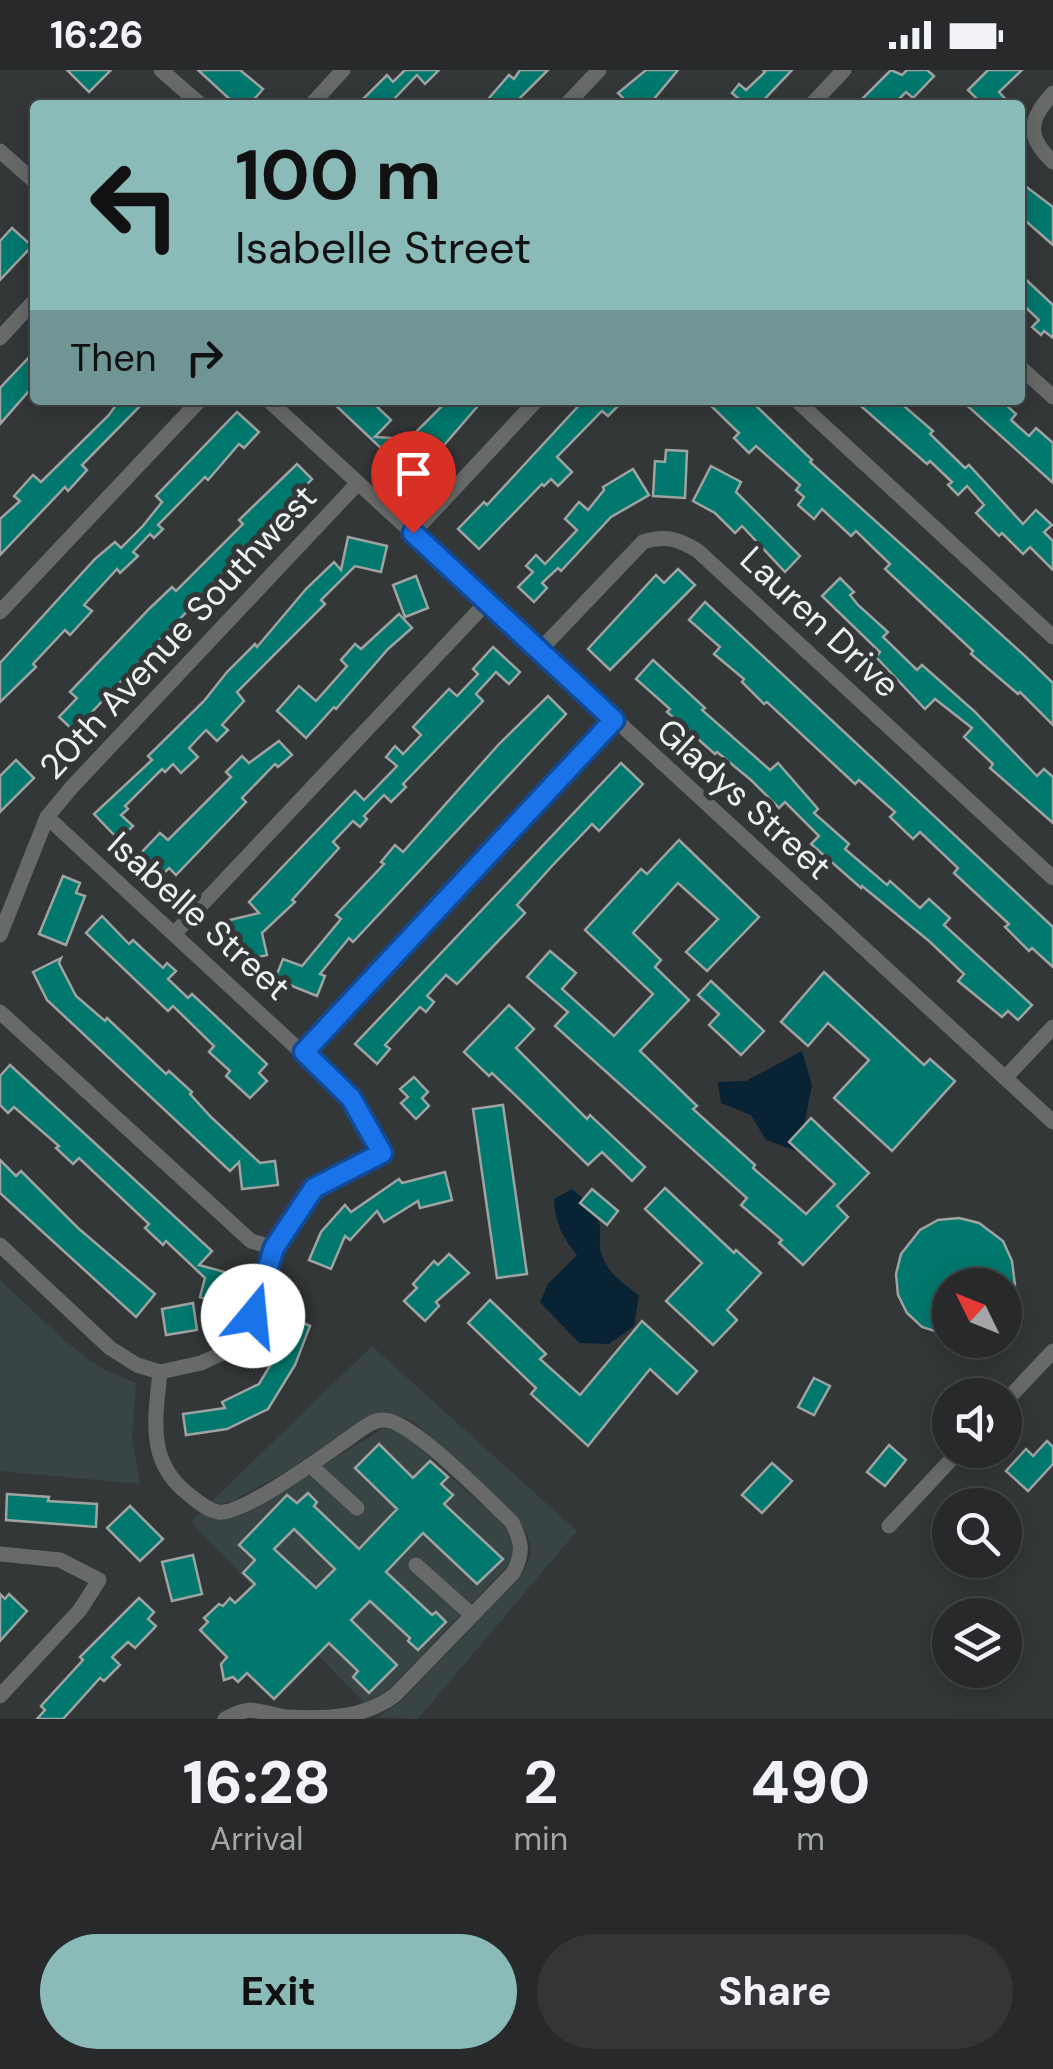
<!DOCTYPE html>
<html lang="en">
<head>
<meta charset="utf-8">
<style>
	:root { --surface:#27292a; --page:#333536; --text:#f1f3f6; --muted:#a4a6a8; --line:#434547; --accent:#8bbbb9 }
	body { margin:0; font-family:"DM Sans",sans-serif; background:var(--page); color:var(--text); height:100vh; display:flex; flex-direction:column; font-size:38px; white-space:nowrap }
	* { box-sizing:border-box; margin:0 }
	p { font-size:32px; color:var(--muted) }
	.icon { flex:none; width:55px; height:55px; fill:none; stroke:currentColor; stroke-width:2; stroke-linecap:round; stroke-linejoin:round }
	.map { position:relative; height:1649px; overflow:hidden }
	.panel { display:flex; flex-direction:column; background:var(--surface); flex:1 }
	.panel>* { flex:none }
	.hud { position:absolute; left:30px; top:30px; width:995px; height:305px; border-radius:10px; box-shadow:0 5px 25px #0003,0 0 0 2px var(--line); background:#8bbbb9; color:#111; overflow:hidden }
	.needle { width:65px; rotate:313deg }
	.fabs { position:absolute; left:932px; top:1198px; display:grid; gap:20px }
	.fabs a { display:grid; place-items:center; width:90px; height:90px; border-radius:50%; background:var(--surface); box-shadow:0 5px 25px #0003,0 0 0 2px var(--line); font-size:50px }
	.pin { position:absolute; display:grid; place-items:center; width:85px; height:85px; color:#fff; margin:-102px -42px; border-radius:50% 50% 50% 0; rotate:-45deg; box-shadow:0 0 10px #0007 }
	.pin .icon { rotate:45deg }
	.me { position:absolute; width:110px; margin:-55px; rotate:17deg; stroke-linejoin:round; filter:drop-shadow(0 0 8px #0008) }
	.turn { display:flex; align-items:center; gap:35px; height:210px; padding:0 40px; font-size:45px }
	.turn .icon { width:130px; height:130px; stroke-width:2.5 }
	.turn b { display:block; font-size:70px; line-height:85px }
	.then { display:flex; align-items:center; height:95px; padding:0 40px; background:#0003; gap:20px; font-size:38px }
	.eta { display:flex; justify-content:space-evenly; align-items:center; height:170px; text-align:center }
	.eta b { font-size:60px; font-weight:800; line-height:70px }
	.button { display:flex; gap:20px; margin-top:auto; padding:20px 40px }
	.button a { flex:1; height:115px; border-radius:60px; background:var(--accent); color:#111; font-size:40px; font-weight:800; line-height:115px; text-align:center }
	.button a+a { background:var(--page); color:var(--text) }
	.status { display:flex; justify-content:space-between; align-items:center; height:70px; padding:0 50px; background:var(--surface); direction:ltr }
	.status svg { height:28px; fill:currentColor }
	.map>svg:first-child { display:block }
	.built { fill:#394445 }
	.water { fill:#082434 }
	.building { fill:#00786d; stroke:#9fa3a2; stroke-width:2.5; fill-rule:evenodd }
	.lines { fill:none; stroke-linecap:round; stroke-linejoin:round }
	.minor { stroke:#686a6a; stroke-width:15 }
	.route-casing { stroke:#114b97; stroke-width:25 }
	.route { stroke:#1a73e8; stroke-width:18 }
	.labels { text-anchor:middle; stroke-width:10; stroke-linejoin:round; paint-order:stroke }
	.street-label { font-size:35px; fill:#eff2f2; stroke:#343738 }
</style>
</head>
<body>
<div class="status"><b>16:26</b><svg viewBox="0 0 49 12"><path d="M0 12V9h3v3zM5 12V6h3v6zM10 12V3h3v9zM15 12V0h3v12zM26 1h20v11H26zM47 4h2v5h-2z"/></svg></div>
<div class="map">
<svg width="1053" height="1649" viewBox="0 0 1053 1649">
	<rect width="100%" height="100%" fill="#343738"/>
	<!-- built -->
	<g class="built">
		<path d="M0,1210L65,1271L101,1298L136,1313L132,1368L140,1414L0,1401Z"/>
		<path d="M372,1276L577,1461L418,1649L378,1647L401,1631L520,1507L531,1485L529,1470L518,1447L413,1351L385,1342L364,1348L290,1399L233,1431L220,1434L212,1431Z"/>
		<path d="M384,1358L404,1364L506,1457L514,1482L506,1498L389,1619L365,1634L191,1452L200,1443L223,1450L241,1446Z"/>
	</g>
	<!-- water -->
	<g class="water">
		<path d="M802,981L812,1015L799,1082L766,1070L751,1045L721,1033L718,1012L746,1011Z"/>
		<path d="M572,1119C621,1157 586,1164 608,1197C614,1208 629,1217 639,1226L634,1256L609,1274L579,1273L540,1232L548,1214L577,1185C562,1167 555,1152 554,1129Z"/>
	</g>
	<!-- building -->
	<g class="building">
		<path d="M67,0H111L89,22Z"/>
		<path d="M198,0H240L263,19L249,35H236Z"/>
		<path d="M405,0H439L425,14L417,5L395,28L402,35H357L387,5L393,12Z"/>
		<path d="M520,0H548L513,35H483L509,5L514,9Z"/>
		<path d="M646,0H678L649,35H630L618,23Z"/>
		<path d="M763,0H792L759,35H746L732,23L739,14L746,20L765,2Z"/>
		<path d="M891,0L902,5L907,0H927L934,6L913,28L906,22L893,35H856Z"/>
		<path d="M988,0H1022L999,22L1011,35H983L968,20Z"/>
		<path d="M1020,112L1053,137V175L1020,146Z"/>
		<path d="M12,158L32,176L0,210V171Z"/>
		<path d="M1020,204L1053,235V268L1044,261L1041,265L1032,257L1039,250L1020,232Z"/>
		<path d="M35,281V314L0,354V318Z"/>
		<path d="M120,330H146L82,395L87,400L68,421L65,417L0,485V449L20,431L14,426L33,405L41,412L108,346Z"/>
		<path d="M330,330H370L391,350L375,367L409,369L448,330H483L439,381L425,367L423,396L382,394L383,380Z"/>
		<path d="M584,330H624L608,346L602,341L557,387L572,402L558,416L551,409L544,416L542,414L479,479L458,459L484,432L487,435Z"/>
		<path d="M705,330H750L812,390L810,392L1025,586L1053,613V655L1020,622L1018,624L971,584L973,581L885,499L890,494L856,461L851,466L822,439L814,449L798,435L804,427L796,420L800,415L756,376L749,383L734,368L739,363Z"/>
		<path d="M854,330H897L933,361L930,364L965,398L969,395L1023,454L1036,440L1052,455L1044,462L1053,471V500L1030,477L1023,484L1002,463L999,466L976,443L984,435L967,416L958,425L948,415L952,412L930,391L927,394Z"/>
		<path d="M961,330H1001L1016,344L1011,350L1029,366L1036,358L1053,373V413Z"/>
		<path d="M237,342L259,362L244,378L239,374L208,410L205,407L158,455L163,459L154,468L150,464L133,482L138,486L120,503L117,499L84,535L92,541L70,565L65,560L33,594L36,597L0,632V593L95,489L115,472L121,478L142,457L162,432L156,426Z"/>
		<path d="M666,380L687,381L685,428L653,426L655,391L665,392Z"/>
		<path d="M297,394L312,409L74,661L59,647L77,628L70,622L150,538L172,517L176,521L243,454L239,450Z"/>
		<path d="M711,396L741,412L736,422L800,486L785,502L742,456L735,463L715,443L693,431Z"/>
		<path d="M633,399L649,425L611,447L561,501L558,498L542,513L547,518L534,532L518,517L533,502L526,496L536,485L545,494L577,460L565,449L579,432L588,440L604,420L603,417Z"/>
		<path d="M348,467L387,476L381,502L355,496L321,530L325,534L237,622L244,631L222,655L228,660L217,671L206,660L189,678L198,687L181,703L173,694L165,702L162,699L125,736L128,739L121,745L133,756L119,770L94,744L152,690L148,686L204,631L227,602L255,574L257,577L306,519L334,492L341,500Z"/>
		<path d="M678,499L695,515L610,600L588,579L656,505L664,513Z"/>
		<path d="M416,506L428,538L405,547L393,515Z"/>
		<path d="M840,508L854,522L850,525L858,535L888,562L883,567L917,600L922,595L974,641L1037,706L1044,699L1053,707V753L990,698L993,694L964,667L972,658L935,629L925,639L876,587L880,582L822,526Z"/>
		<path d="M705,532L1053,857V897L1032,878L1029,881L1005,857L1009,854L954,803L958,798L920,762L913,769L890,747L895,742L859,710L855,714L767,632L764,634L742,612L744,609L714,584L720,577L689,550Z"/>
		<path d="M399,544L412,558L388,579L336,639L334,637L306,668L277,641L299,616L316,631L347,596L341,590L355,574L361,579Z"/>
		<path d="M493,577L520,602L509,614L496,602L476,624L483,631L403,714L406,717L391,732L384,725L364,746L367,749L360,757L353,751L333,772L339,778L292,830L295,832L262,863L267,885L250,889L247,879L238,881L230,850L259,843L249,832L355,721L364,730L397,696L386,687L395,676L403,684L421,665L413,657L449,619L457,626L478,604L473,599Z"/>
		<path d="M653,590L705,638L702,640L770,700L778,693L818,739L814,743L849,774L845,779L887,815L890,811L920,838L929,829L950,848L944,855L1032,935L1018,950L1008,941L1002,947L958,911L964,904L929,871L862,816L861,818L811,774L819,766L785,732L779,738L751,710L717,682L715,684L667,642L670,639L636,609Z"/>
		<path d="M548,626L566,644L353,872L349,868L320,904L325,906L317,926L275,909L283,889L302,896L341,849L336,845L384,794L381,792L395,775L403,782L499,674Z"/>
		<path d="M279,671L292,685L278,697L275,694L242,728L246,732L176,805L169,798L162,805L140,784L160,763L168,770L231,707L226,702L242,686L249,693Z"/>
		<path d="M16,690L34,708L0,742V706Z"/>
		<path d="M621,693L643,714L599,761L592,754L552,796L517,835L525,843L457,914L446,905L427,926L434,932L426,942L420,937L385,975L390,979L377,994L355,974Z"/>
		<path d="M679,770L759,847L707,901L686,882L718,849L678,813L633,863L661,890L655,897L689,930L640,981L697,1036L693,1039L755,1095L753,1098L806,1144L835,1114L789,1072L811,1048L869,1103L837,1136L848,1147L803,1195L779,1173L782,1170L741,1135L747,1128L555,956L568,942L527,907L550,881L576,903L562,919L614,966L653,924L585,860L641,799L647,804Z"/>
		<path d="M63,806L80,813L76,823L85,826L66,875L39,864Z"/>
		<path d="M102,846L129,874L133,870L163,898L167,893L176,901L168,909L188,928L192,924L267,994L259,1003L267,1011L250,1028L226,1006L230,1001L209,982L214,976L173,936L168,941L86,863Z"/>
		<path d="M61,888L59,893L76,926L105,951L107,948L166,1004L169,1001L192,1022L190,1024L211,1047L260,1093L275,1091L278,1115L242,1119L239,1092L230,1101L47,930L33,902Z"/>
		<path d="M824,902L924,995L930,989L955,1011L892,1081L834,1028L869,990L828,953L808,976L781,952Z"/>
		<path d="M711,911L764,961L741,985L709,955L719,944L698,925Z"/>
		<path d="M509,935L534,959L516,978L587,1049L590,1045L645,1097L632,1111L602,1082L588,1095L492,1003L489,1006L464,982Z"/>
		<path d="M10,995L212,1181L199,1195L228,1203L219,1232L200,1227L205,1208L166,1171L163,1175L145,1158L149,1154L79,1088L73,1094L56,1078L59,1076L14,1037L8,1043L0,1035V1006Z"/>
		<path d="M414,1007L428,1022L422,1028L429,1036L416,1049L401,1033L408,1027L400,1019Z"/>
		<path d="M503,1035L527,1204L497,1208L473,1039Z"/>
		<path d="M0,1090L16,1106L21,1101L78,1158L155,1224L136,1247L0,1123Z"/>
		<path d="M445,1102L452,1130L420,1138L418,1131L384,1152L377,1141L350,1170L345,1166L331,1199L309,1190L321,1162L345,1135L351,1142L399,1109L402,1113Z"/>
		<path d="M665,1118L734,1183L736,1180L761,1203L727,1240L737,1250L713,1275L666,1231L702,1193L645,1139Z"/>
		<path d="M592,1119L618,1141L607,1155L580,1133Z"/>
		<path d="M959,1148L979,1153L1003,1171L1012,1191L1015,1215H950V1266L922,1257L907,1243L898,1225L896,1204L901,1184L920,1160L938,1150Z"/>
		<path d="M449,1184L469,1203L436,1232L439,1236L425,1251L404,1231L417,1218L413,1214L434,1191L438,1195Z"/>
		<path d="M490,1230L546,1284L540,1289L580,1325L642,1251L697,1301L677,1324L650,1299L588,1376L531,1324L536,1318L468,1253Z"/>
		<path d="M193,1233L197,1260L166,1265L162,1239Z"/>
		<path d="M290,1247L310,1256L295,1295L268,1339L227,1359L186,1365L183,1344L225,1338L222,1332L259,1314L283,1274L279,1272Z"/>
		<path d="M814,1308L830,1316L814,1345L798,1337Z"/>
		<path d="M1047,1371L1053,1377V1394L1028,1421L1006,1401L1026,1379L1033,1386Z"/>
		<path d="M379,1374L413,1408L430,1391L448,1407L441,1414L453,1425L444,1434L503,1489L477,1514L423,1463L386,1502L432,1545L436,1542L446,1552L418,1580L408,1571L410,1568L370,1531L351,1550L397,1595L369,1623L353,1607L358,1601L329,1573L274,1629L247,1603L238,1612L233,1607L224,1610L221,1594L227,1587L200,1560L208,1552L204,1548L219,1534L223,1536L230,1528L235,1533L255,1514L243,1503L255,1490L239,1475L287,1425L297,1433L308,1423L317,1432L314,1436L359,1479L397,1439L355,1398ZM294,1459L335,1499L316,1518L274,1479Z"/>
		<path d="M889,1375L906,1390L885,1416L867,1402Z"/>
		<path d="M772,1393L792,1411L762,1443L742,1425Z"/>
		<path d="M7,1424L49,1427L48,1431L97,1434L96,1457L6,1450Z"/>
		<path d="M130,1436L163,1469L140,1491L107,1458Z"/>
		<path d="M193,1485L202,1524L172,1531L162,1492Z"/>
		<path d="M0,1524L5,1529L9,1524L27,1541L0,1571Z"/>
		<path d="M139,1528L154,1542L148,1549L156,1556L135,1578L128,1572L112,1587L120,1595L104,1611L100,1608L63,1649H37L45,1640L41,1636L83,1590L80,1587Z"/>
	</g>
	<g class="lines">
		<!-- minor -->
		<g class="minor">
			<path d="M161,0L201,35"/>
			<path d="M1053,23C1028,50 1026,67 1053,92"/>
			<path d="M311,35L343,0"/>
			<path d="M566,35L599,0"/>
			<path d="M811,35L844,0"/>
			<path d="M0,81L35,112"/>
			<path d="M0,268L35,230"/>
			<path d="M1020,297L1053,327"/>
			<path d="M268,330L1053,1052"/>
			<path d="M796,330L1053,567"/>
			<path d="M413,463L537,330"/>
			<path d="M0,542L200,330"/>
			<path d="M541,579L643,472C666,465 679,469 698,481L1053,808"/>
			<path d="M175,863L487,532"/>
			<path d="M0,865L47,747L71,718L358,413"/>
			<path d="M0,942L251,1171L274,1178"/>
			<path d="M304,982L613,650"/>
			<path d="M1005,1008L1053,957"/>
			<path d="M0,1175L110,1278L137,1295L160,1302L201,1293L238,1276L253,1246L274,1178L314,1118L382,1083L351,1028L47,747"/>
			<path d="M160,1302C155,1351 146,1394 192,1427C199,1433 208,1440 218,1442C242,1446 326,1384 349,1368C359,1361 371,1350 383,1350C410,1348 489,1431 512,1452C522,1474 524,1482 513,1503L395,1625C363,1649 325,1649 286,1647C258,1643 254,1633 225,1649"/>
			<path d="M1005,1332L1053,1281"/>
			<path d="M310,1395L357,1438"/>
			<path d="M889,1456L960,1380"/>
			<path d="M0,1484L60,1490L99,1510L80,1540L0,1626"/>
			<path d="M416,1495L472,1545"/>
		</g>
	</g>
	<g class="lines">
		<!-- route casing -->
		<g class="route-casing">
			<path id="route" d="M253,1246L274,1178L314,1118L382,1083L351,1028L304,982L614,650L413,463"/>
		</g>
		<!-- route -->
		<use href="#route" class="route"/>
	</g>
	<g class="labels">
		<!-- street labels -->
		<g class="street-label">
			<text transform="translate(820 552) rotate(43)" y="12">Lauren Drive</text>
			<text transform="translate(178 562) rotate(-47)" y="12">20th Avenue Southwest</text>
			<text transform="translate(744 729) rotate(42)" y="12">Gladys Street</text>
			<text transform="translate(199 846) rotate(42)" y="12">Isabelle Street</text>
		</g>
	</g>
</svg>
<div class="fabs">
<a><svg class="needle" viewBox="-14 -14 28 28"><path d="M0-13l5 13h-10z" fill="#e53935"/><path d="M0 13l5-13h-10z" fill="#a4a6a8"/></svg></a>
<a><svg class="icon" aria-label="sound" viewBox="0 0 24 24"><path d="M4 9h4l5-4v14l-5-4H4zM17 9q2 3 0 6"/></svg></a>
<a><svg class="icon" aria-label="search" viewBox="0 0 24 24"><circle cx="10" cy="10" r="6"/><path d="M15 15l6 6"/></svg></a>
<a><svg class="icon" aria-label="layers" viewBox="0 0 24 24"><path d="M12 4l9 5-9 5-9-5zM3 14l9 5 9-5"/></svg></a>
</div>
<div class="pin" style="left:413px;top:463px;background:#d93025"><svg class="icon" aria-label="arrive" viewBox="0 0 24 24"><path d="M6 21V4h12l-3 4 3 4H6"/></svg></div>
<svg class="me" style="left:253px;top:1246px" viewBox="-20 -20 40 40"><circle r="19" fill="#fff"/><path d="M0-13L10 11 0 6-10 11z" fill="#1a73e8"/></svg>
<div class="hud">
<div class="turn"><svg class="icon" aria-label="left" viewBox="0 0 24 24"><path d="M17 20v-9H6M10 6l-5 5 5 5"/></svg><div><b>100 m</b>Isabelle Street</div></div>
<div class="then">Then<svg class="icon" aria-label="right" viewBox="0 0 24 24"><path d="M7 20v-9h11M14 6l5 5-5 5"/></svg></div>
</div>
</div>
<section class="panel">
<div class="eta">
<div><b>16:28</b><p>Arrival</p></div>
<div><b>2</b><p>min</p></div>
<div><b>490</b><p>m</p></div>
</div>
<div class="button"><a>Exit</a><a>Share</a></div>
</section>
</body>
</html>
